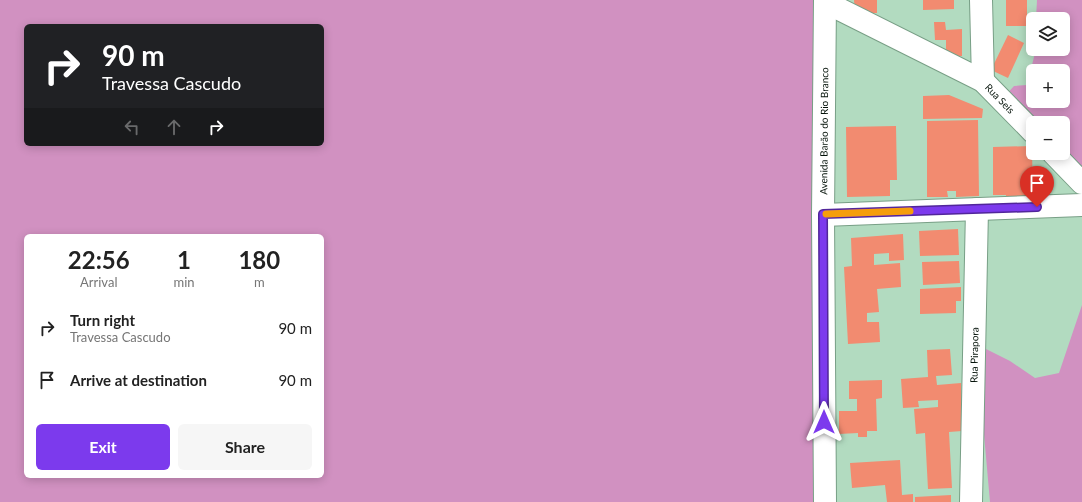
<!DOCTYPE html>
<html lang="en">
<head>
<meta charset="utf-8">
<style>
	:root { --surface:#fff; --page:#f6f6f6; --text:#222; --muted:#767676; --accent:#7c3aed }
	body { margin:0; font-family:Lato,sans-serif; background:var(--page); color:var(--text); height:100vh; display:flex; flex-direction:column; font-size:15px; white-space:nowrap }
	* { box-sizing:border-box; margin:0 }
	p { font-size:13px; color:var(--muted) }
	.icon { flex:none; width:22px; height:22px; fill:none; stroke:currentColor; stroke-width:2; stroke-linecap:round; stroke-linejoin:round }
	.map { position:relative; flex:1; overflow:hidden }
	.details { position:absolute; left:24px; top:234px; width:300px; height:244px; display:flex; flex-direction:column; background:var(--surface); border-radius:6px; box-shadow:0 2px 10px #0003 }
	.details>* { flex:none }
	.hud { position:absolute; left:24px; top:24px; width:300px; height:122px; border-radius:6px; box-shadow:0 2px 10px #0003; background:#202124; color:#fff; overflow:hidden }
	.controls { position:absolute; left:1026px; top:12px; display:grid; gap:8px }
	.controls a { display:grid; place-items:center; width:44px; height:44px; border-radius:6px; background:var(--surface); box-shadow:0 2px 10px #0003; font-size:20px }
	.pin { position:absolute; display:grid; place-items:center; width:34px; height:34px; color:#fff; margin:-41px -17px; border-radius:50% 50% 50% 0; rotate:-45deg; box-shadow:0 0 4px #0007 }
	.pin .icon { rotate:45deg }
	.me { position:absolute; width:44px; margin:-22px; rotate:0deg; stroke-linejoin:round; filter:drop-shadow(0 0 3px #0008) }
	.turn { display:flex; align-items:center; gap:14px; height:84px; padding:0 12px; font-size:18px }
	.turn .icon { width:52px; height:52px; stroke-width:2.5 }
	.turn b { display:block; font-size:28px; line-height:34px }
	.lanes { display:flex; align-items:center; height:38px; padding:0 12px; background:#0003; justify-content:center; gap:20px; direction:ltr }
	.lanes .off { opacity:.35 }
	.eta { display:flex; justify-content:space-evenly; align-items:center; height:68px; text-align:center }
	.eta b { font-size:24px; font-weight:700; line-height:28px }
	.cta { display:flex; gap:8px; margin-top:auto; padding:8px 12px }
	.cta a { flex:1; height:46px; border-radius:6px; background:var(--accent); color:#fff; font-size:16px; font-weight:700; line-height:46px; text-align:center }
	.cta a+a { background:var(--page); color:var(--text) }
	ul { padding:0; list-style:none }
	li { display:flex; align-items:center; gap:12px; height:52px; padding:0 12px }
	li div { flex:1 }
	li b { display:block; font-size:15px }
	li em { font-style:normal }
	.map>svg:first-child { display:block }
	.green { fill:#d191c1; fill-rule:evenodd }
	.building { fill:#f28b70 }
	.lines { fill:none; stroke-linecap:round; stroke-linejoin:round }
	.minor-casing { stroke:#789f86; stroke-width:24 }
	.minor { stroke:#fff; stroke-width:22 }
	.route-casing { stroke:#51269a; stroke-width:10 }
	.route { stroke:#7c3aed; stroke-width:7 }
	.slow { stroke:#f59e0b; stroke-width:7 }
	.labels { text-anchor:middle; stroke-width:3; stroke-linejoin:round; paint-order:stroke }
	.street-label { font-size:10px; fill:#041209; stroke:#b2dbc0 }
</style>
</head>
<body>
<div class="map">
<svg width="1082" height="502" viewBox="0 0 1082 502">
	<rect width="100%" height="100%" fill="#b2dbc0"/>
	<!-- green -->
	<g class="green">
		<path d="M0,0H822L820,502H0ZM26,26H322V144H26ZM26,236H322V476H26Z"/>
		<path d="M1037,0H1082V175L1063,153V123H1033L1004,97L1014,86L1027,85L1036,49H1063V19H1036ZM1033,71H1063V101H1033Z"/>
		<path d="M1082,257V502H990L976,344L1010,361L1035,378L1059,373L1082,305Z"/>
	</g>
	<!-- building -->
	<g class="building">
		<path d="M854,0H877V13H855Z"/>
		<path d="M923,0H954V9L923,10Z"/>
		<rect x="1006" y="0" width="21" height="26"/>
		<path d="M934,22H945L946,30L962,29V56H946V40H935Z"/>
		<path d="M1008,35L1024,43L1008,78L991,70Z"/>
		<path d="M949,95L983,109L982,118L923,119V96Z"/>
		<path d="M978,120L979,196L956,197V191H947L948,197H927V121Z"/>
		<path d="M896,126L897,180H890V196L847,197L846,127Z"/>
		<path d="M1032,146L1033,205H1006V195H993V147Z"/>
		<path d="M958,229L959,255L920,256L919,231Z"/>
		<path d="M903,234L904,260L889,261V253L874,254V265L900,263L901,287L877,289L879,312L867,313V322H879L880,342L848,344L844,267L852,266L851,238Z"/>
		<path d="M959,261L960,283L923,285L922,262Z"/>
		<path d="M961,287V301H956V313L920,314V289Z"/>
		<path d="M950,349L952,375L936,376L937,385L961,383L962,431L949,432L952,488L928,489L925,433L916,434L914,409L938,407V400L918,401L919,407L903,408L901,379L928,377L927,350Z"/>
		<path d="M882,380V398L876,399L877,431H867V437H858V433L839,434V411H857V399H849V381Z"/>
		<path d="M900,460L902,495L913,494V502H887L885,485L852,488L850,463Z"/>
		<path d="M951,495V502H915V497Z"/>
	</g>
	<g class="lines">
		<!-- minor casing -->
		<g class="minor-casing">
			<g id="minor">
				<path d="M981,0L983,81"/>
				<path id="s1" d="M825,2L983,81L1033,132"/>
				<path d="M1053,153L1082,183"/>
				<path d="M823,215L1082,205"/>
				<path id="s2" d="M825,502L823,215L825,0"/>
				<path id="s3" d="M971,502L977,209"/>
			</g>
		</g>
		<!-- minor -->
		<use href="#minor" class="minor"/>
	</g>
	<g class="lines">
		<!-- route casing -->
		<g class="route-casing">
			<path id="route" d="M824,422L823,214L1037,207"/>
		</g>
		<!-- route -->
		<use href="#route" class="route"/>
		<!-- slow -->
		<path class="slow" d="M826,214L910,211"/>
	</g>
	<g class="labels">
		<!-- street labels -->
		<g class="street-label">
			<text dy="4" stroke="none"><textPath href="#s1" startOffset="201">Rua Seis</textPath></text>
			<text dy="4" stroke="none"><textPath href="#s2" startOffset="371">Avenida Barão do Rio Branco</textPath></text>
			<text dy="4" stroke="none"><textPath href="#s3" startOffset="147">Rua Pirapora</textPath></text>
		</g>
	</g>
</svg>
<div class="controls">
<a><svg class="icon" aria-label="layers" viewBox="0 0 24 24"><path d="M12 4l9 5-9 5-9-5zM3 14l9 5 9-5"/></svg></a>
<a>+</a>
<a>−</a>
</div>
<div class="pin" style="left:1037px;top:207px;background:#d93025"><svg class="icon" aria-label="arrive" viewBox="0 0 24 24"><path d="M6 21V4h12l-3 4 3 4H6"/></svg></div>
<svg class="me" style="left:824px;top:422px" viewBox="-20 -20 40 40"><path d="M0-17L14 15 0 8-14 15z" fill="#7c3aed" stroke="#fff" stroke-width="4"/></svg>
<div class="hud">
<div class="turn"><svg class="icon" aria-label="right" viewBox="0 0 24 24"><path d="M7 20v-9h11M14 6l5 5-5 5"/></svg><div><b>90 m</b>Travessa Cascudo</div></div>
<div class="lanes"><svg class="icon off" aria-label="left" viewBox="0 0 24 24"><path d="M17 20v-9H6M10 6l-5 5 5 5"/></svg><svg class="icon off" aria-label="ahead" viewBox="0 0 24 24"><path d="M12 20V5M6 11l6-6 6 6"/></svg><svg class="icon" aria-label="right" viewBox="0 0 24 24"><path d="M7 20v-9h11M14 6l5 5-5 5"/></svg></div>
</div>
<section class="details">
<div class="eta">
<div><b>22:56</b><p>Arrival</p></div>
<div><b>1</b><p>min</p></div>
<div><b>180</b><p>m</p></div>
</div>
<ul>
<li><svg class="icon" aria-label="right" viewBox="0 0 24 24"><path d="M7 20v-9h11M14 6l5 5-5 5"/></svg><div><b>Turn right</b><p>Travessa Cascudo</p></div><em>90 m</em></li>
<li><svg class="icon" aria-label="arrive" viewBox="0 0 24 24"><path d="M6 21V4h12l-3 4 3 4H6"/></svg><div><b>Arrive at destination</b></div><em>90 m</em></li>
</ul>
<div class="cta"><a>Exit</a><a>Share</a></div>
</section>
</div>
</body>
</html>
